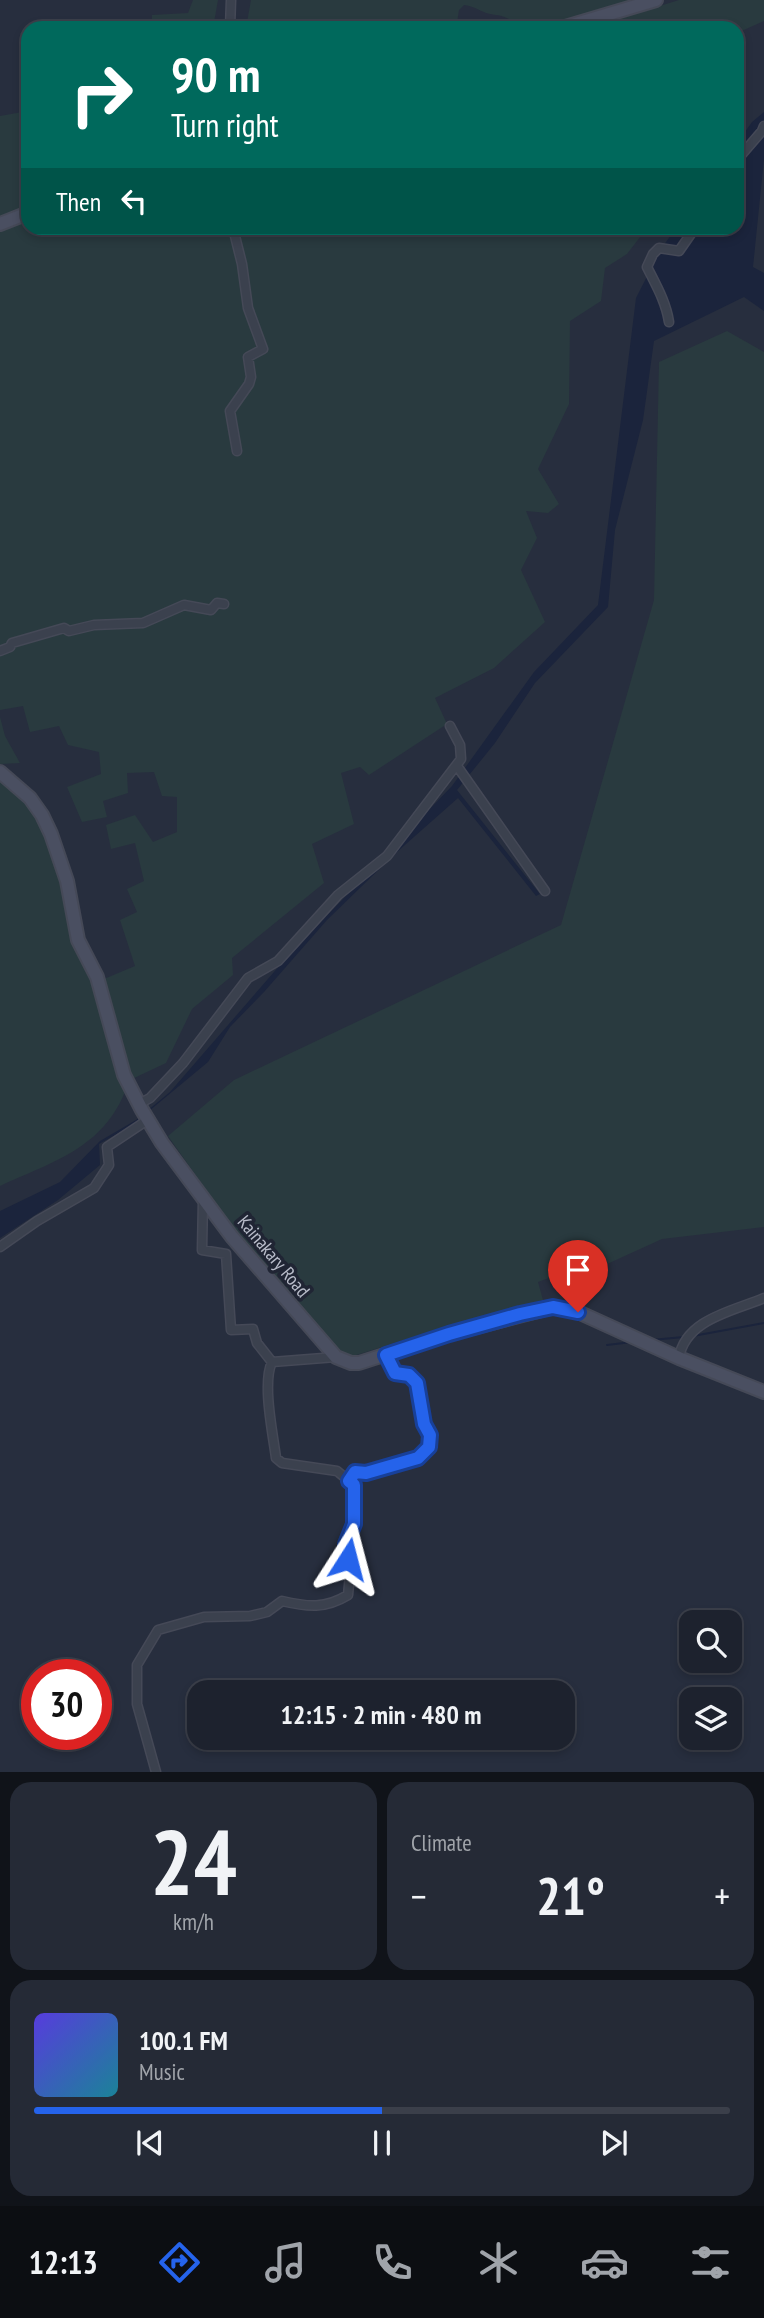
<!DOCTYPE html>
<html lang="en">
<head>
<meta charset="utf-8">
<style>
	body { margin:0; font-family:"PT Sans Narrow",sans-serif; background:#252a36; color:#f1f3f6; height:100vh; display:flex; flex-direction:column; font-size:26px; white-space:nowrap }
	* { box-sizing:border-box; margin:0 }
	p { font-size:23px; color:#a0a4aa }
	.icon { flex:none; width:38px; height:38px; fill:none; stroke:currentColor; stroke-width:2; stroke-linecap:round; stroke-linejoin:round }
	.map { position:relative; height:1772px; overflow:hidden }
	.details { display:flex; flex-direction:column; gap:10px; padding:10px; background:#101319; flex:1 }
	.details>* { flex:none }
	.guide { position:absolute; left:21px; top:21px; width:723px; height:214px; border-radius:21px; box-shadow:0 4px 10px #0003,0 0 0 2px #3b3f4a; background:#00695c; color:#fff; overflow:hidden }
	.tools { position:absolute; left:679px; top:1610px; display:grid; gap:14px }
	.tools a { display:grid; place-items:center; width:63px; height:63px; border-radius:14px; background:#1d222e; box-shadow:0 4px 10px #0003,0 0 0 2px #3b3f4a; font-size:35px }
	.speed { position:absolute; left:21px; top:1659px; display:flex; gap:14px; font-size:35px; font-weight:700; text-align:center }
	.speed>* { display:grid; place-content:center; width:91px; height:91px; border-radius:50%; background:#1d222e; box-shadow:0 4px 10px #0003,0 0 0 2px #3b3f4a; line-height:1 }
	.speed .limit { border:10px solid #d22; background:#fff; color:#111 }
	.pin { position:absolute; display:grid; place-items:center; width:60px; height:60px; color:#fff; margin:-72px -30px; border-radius:50% 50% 50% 0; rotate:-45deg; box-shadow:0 0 7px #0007 }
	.pin .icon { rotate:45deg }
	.me { position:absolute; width:77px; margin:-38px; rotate:9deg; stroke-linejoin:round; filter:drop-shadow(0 0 5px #0008) }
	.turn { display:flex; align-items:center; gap:24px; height:147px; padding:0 35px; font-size:32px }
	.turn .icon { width:91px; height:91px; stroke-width:2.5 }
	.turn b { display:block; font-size:49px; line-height:60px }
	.then { display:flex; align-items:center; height:66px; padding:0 35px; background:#0003; gap:14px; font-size:26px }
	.big { font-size:52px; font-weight:600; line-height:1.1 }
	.details .card { flex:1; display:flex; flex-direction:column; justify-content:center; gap:10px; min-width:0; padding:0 24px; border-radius:21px; background:#252a36 }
	.details .dial { align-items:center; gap:0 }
	.dial b { font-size:91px; line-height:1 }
	.song { display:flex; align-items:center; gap:21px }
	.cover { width:84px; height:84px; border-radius:10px; background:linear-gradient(135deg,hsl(250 70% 55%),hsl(190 70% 35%)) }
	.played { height:7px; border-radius:4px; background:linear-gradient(90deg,#2563eb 50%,#3b3f4a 50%) }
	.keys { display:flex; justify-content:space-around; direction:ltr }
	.heat { display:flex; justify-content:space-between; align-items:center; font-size:38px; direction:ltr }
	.details .tiles { flex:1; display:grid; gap:10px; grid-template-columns:1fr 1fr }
	.card:last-child { grid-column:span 2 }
	.trip { position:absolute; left:187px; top:1680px; width:388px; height:70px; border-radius:21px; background:#1d222e; box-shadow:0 4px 10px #0003,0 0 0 2px #3b3f4a; font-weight:600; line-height:70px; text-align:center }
	.tabs { display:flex; height:112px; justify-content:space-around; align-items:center; background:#0c0e12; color:#a0a4aa }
	.tabs .icon { width:49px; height:49px }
	.tabs .active { color:#2563eb }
	.tabs b { font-size:32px; color:#f1f3f6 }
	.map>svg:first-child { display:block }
	.green { fill:#293a3f }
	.water { fill:#1b243c }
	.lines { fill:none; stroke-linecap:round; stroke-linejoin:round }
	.stream { stroke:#1b243c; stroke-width:2 }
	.minor-casing { stroke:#454957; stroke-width:11 }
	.secondary-casing { stroke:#454957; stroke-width:16 }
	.minor { stroke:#3b414e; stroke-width:8 }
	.secondary { stroke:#4a4f61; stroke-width:12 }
	.route-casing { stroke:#184099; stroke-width:18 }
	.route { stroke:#2563eb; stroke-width:12 }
	.labels { text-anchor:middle; stroke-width:7; stroke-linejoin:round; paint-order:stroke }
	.street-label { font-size:19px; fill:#b8bcc9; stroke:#202534 }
</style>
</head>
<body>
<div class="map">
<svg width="764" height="1772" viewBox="0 0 764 1772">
	<rect width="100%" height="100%" fill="#272e3e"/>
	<!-- green -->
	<path class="green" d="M193,0H218L213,28H152V15L188,13Z
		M251,0H647L555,28H510L509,19C497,13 495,16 486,13C479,10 473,6 464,5L459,10L457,23L453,28H246Z
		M679,0H764V21L737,33V28H589Z
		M28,111V208L0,220V116Z
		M28,220V228H51L52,231L69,228H647L627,254L605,268L601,301L570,321L569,404L538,469L559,504L548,513L526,511L537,538L521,570L545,622L494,668L435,698L447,724L369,775L360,767L341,773L354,824L312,844L324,883L232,958L233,975L192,1009L166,1063L132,1079L104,979L135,966L120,920L137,912L127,889L144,881L135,843L111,849L106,825L135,815L153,842L177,832V797L162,796L154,772L127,773L128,793L103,801L107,817L82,822L67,787L101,774L99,752L68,745L59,726L30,732L23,706L0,710V231Z
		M727,331L764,352V1227L662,1239L583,1275L586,1304L565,1300L557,1275L538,1282L543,1300L452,1325L350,1357L336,1350L238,1235L168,1136L234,1080L561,925L654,600L659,362Z
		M0,717L5,736L20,763L0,764Z
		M0,780L29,805L40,819L65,892L72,943L95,980L126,1089C104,1148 52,1162 0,1186Z"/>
	<!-- water -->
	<path class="water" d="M764,112V159L753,267L764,273V311L744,297L654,341L643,420L615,530L608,607L535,683L495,743L457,790L540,894L536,896L458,798L397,852L327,920L264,992L230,1027L208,1062L131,1126L99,1144L100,1165L58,1200L0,1238V1211L60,1182L100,1141L136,1120L170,1092L287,957L452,786L534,672L598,605L636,298L661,249L676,228H737V143L752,122Z"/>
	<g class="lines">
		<!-- stream -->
		<path class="stream" d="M693,1336L764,1323
			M651,1340L684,1337
			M607,1345L632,1342"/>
		<defs>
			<path id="minor" d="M230,28L231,0
				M737,160L762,131L764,126
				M233,228L242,264L248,308L263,349L248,357L251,377L249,384L230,411L237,451
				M669,322C666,302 656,285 647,267L653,254L659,248L679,251L695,228
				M0,651L10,647L12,643L64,628L69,631L94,625L143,623L184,605L211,610L217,603L224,604
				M457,766L545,891
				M139,1104L150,1098L183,1063L248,978L278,961L338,895L387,856L461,759L460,745L450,726
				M203,1200L202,1250L226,1254L231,1330L253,1329L257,1343L272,1362
				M0,1247L37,1221L94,1188L109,1165L107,1147L149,1119
				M679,1358C685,1319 734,1311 764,1298
				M349,1481L355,1472L366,1473L418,1458L429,1447L430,1435L424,1424L417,1383L409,1375L395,1373L386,1355
				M156,1772L137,1704V1665L158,1630L204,1617L250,1616L267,1612L282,1601C308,1607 325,1609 348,1595L350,1574L346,1544L354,1524V1485L337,1471L282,1463L276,1458C273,1434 262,1383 272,1362L336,1357"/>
			<path id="secondary" d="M562,28L656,0
				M0,224L28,213
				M0,772L30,798L42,815L51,834L67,881L78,940L97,977L124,1075L142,1110L162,1143L232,1237L336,1357L351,1363H359L449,1334L553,1307L578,1312L679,1358L764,1392"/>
		</defs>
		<!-- minor casing -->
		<use href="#minor" class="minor-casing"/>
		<!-- secondary casing -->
		<use href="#secondary" class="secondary-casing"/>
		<!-- minor -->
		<use href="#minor" class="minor"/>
		<!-- secondary -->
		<use href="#secondary" class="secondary"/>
	</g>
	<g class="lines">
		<defs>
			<path id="route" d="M348,1559L346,1544L354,1524V1485L349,1481L355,1472L366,1473L418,1458L429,1447L430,1435L424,1424L417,1383L409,1375L395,1373L386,1355L449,1334L520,1314L553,1307L578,1312"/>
		</defs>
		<!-- route casing -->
		<use href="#route" class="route-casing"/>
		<!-- route -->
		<use href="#route" class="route"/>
	</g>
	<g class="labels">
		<!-- street labels -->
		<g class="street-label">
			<text transform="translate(274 1256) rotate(50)" y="7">Kainakary Road</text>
		</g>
	</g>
</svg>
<div class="tools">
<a><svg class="icon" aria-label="search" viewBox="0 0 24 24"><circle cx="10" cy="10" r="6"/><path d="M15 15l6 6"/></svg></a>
<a><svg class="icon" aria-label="layers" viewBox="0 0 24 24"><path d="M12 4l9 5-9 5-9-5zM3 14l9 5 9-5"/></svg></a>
</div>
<div class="speed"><div class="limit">30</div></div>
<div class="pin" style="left:578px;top:1312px;background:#d93025"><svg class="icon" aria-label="arrive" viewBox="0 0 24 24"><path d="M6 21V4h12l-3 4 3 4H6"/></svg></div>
<svg class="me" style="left:348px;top:1559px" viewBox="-20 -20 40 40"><path d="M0-17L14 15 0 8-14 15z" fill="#2563eb" stroke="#fff" stroke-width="4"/></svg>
<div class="trip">12:15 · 2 min · 480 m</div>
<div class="guide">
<div class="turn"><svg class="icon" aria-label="right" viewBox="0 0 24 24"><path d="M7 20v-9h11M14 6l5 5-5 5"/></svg><div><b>90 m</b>Turn right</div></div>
<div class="then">Then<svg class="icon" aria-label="left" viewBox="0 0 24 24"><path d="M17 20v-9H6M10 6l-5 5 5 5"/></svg></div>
</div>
</div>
<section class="details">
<div class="tiles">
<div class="card dial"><b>24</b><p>km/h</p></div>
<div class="card"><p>Climate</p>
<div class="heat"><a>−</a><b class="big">21°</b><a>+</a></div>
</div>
<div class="card">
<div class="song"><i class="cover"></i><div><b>100.1 FM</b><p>Music</p></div></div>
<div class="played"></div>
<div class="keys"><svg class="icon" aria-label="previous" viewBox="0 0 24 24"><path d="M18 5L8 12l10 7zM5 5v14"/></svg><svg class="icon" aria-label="pause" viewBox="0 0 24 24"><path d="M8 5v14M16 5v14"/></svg><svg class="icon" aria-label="next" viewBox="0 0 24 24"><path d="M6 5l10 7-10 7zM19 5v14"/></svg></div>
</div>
</div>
</section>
<nav class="tabs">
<b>12:13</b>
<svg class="icon active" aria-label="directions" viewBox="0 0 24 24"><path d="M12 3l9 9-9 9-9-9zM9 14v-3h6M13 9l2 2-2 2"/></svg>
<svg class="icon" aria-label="music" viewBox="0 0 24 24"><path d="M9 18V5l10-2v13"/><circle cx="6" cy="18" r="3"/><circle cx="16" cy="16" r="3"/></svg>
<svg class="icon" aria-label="phone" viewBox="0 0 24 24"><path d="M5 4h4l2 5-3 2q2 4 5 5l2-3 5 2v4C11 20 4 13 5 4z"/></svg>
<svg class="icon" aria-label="climate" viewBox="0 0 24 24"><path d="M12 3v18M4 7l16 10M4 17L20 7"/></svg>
<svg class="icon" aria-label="car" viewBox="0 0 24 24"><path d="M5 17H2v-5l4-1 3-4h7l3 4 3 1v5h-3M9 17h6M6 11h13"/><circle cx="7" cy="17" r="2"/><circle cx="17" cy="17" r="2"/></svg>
<svg class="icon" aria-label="filters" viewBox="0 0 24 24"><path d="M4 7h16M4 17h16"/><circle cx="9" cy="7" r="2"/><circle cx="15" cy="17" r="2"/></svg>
</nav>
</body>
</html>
